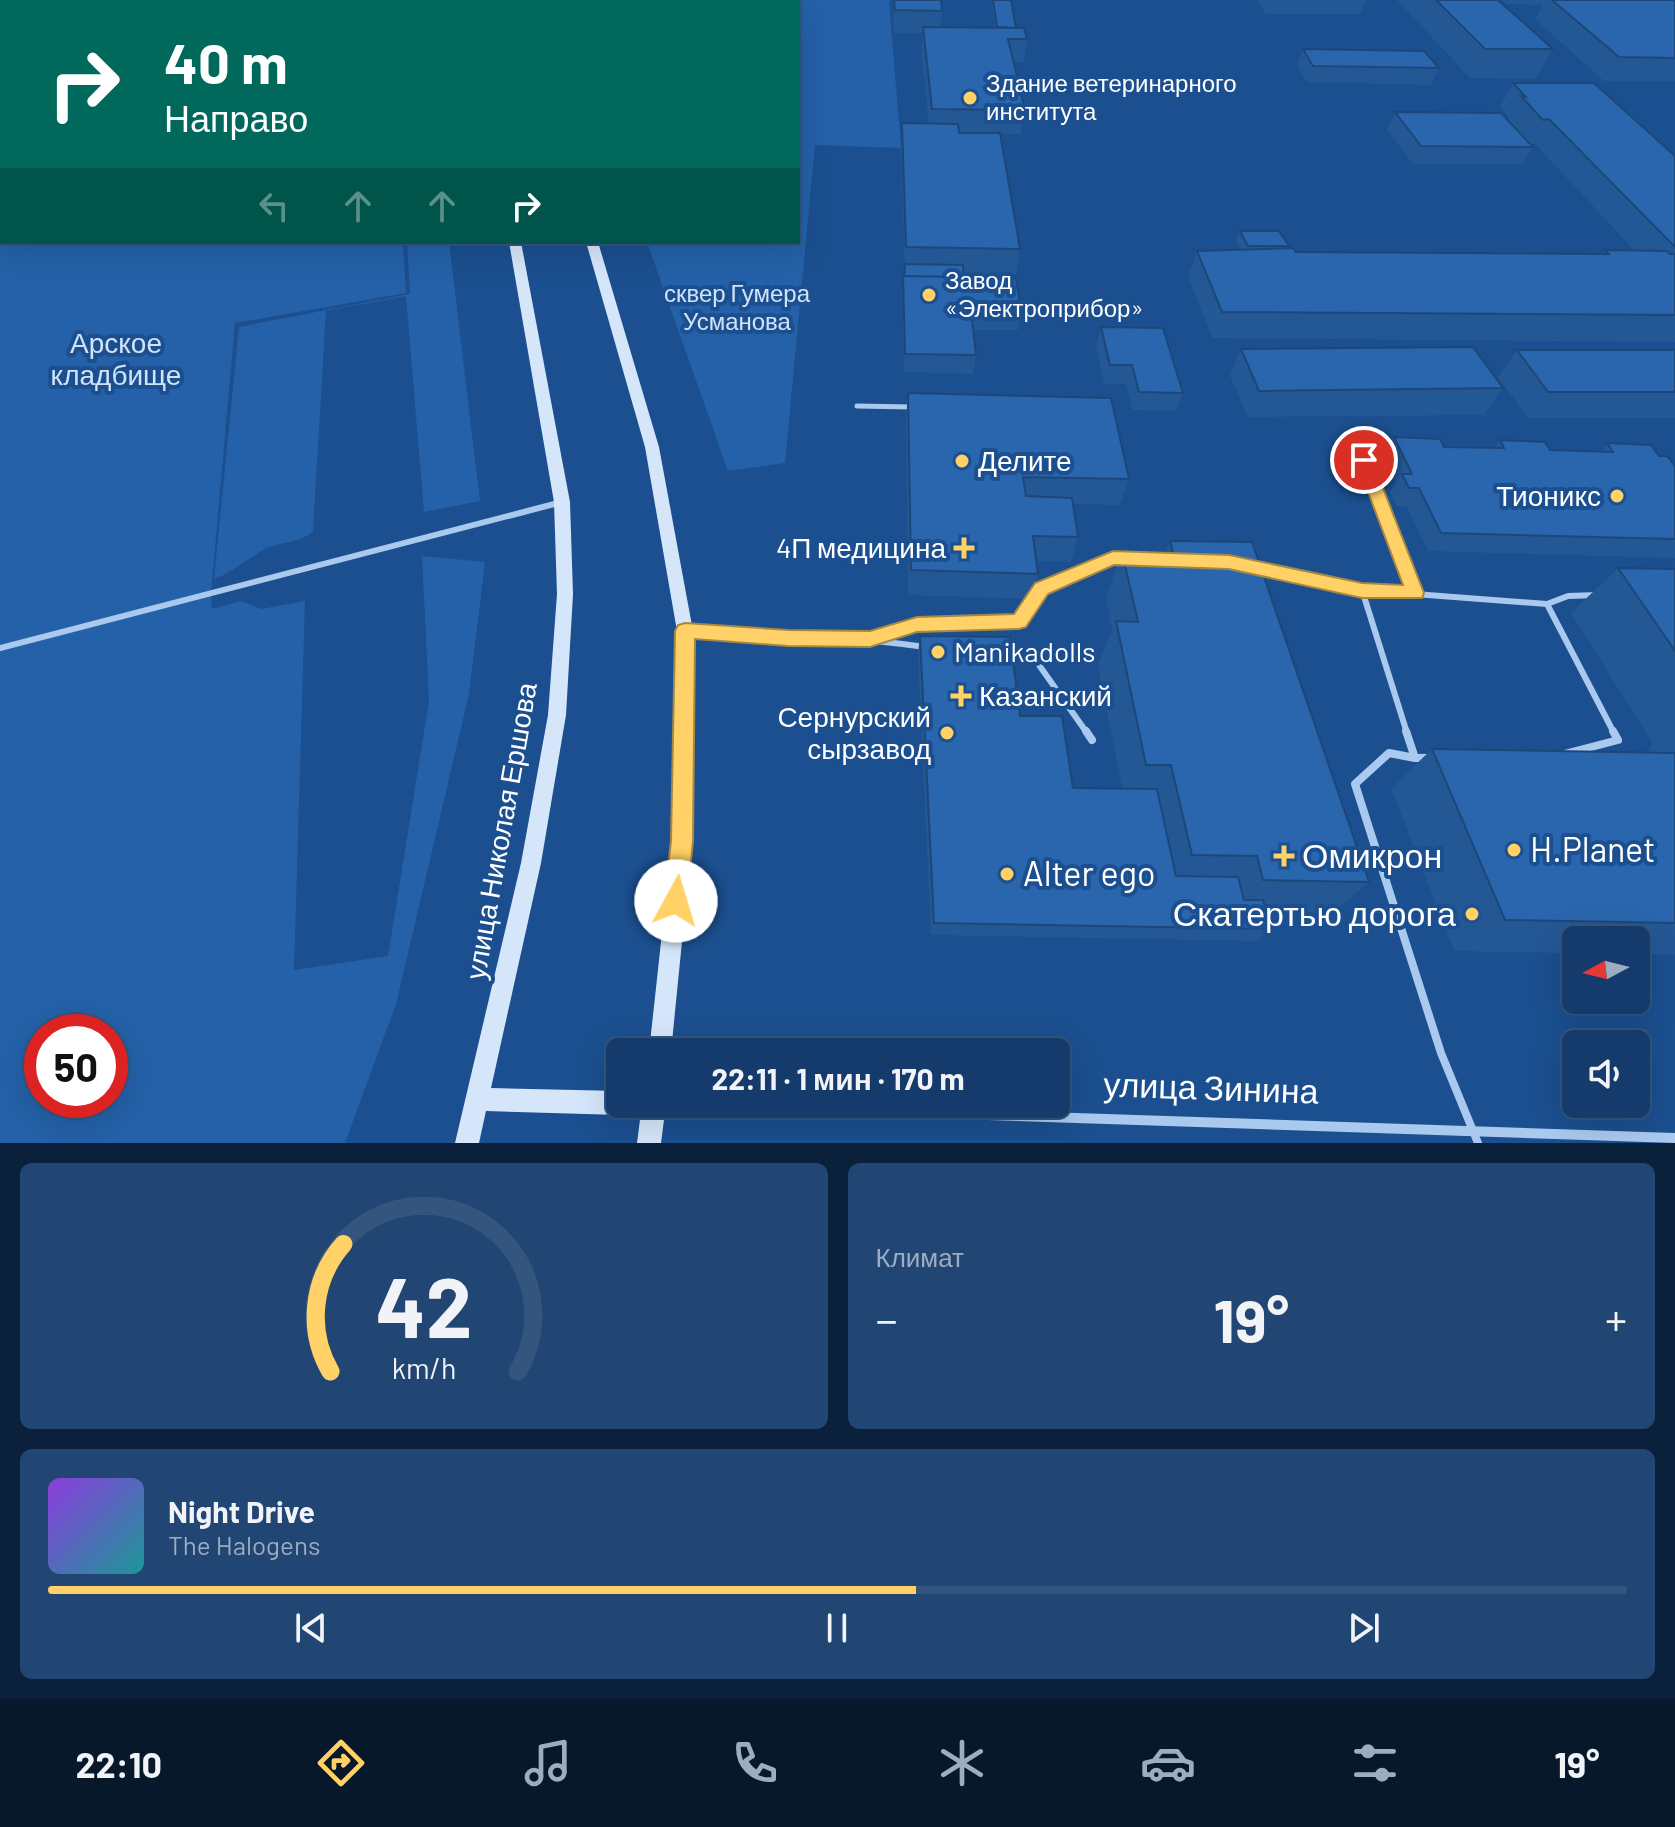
<!DOCTYPE html>
<html lang="ru">
<head>
<meta charset="utf-8">
<style>
	body { margin:0; font-family:Barlow,sans-serif; background:#214673; color:#f1f3f6; height:100vh; display:flex; flex-direction:column; font-size:30px; white-space:nowrap }
	* { box-sizing:border-box; margin:0 }
	p { font-size:26px; color:#9dadc1 }
	.icon { flex:none; width:44px; height:44px; fill:none; stroke:currentColor; stroke-width:2; stroke-linecap:round; stroke-linejoin:round }
	.map { position:relative; height:1143px; overflow:hidden }
	.panel { display:flex; flex-direction:column; gap:20px; padding:20px; background:#0b203b; flex:1 }
	.panel>* { flex:none }
	.top-card { position:absolute; left:0px; top:0px; width:800px; height:244px; box-shadow:0 8px 32px #0002,0 0 0 2px #33557e; background:#00695c; color:#fff; overflow:hidden }
	.needle { width:52px; rotate:263deg }
	.buttons { position:absolute; left:1562px; top:926px; display:grid; gap:16px }
	.buttons a { display:grid; place-items:center; width:88px; height:88px; border-radius:12px; background:#143b6b; box-shadow:0 8px 32px #0002,0 0 0 2px #33557e; font-size:40px }
	.speed { position:absolute; left:24px; top:1014px; display:flex; gap:16px; font-size:40px; font-weight:700; text-align:center }
	.speed>* { display:grid; place-content:center; width:104px; height:104px; border-radius:50%; background:#143b6b; box-shadow:0 8px 32px #0002,0 0 0 2px #33557e; line-height:1 }
	.speed .limit { border:12px solid #d22; background:#fff; color:#111 }
	.pin { position:absolute; display:grid; place-items:center; width:68px; height:68px; color:#fff; margin:-34px; border:4px solid #fff; border-radius:50%; box-shadow:0 2px 8px #0007 }
	.me { position:absolute; width:88px; margin:-44px; rotate:6deg; stroke-linejoin:round; filter:drop-shadow(0 0 6px #0008) }
	.turn { display:flex; align-items:center; gap:28px; height:168px; padding:0 32px; font-size:36px }
	.turn .icon { width:104px; height:104px; stroke-width:2.5 }
	.turn b { display:block; font-size:56px; line-height:68px }
	.lanes { display:flex; align-items:center; height:76px; padding:0 32px; background:#0003; justify-content:center; gap:40px; direction:ltr }
	.lanes .off { opacity:.35 }
	.big { font-size:60px; font-weight:700; line-height:1.1 }
	.panel .widget { flex:1; display:flex; flex-direction:column; justify-content:center; gap:12px; min-width:0; padding:0 28px; border-radius:12px; background:#214673 }
	.panel .dial { align-items:center; gap:0 }
	.dial svg { height:208px; overflow:visible; fill:none; stroke:#33557e; stroke-width:7; stroke-linecap:round; text-anchor:middle }
	.dial text { fill:#f1f3f6; stroke:none }
	.song { display:flex; align-items:center; gap:24px }
	.cover { width:96px; height:96px; border-radius:12px; background:linear-gradient(135deg,hsl(270 70% 55%),hsl(180 70% 35%)) }
	.played { height:8px; border-radius:4px; background:linear-gradient(90deg,#ffd166 55%,#33557e 55%) }
	.keys { display:flex; justify-content:space-around; direction:ltr }
	.heat { display:flex; justify-content:space-between; align-items:center; font-size:44px; direction:ltr }
	.panel .tiles { flex:1; display:grid; gap:20px; grid-template-columns:1fr 1fr }
	.widget:last-child { grid-column:span 2 }
	.trip { position:absolute; left:606px; top:1038px; width:464px; height:80px; border-radius:12px; background:#143b6b; box-shadow:0 8px 32px #0002,0 0 0 2px #33557e; font-weight:700; line-height:80px; text-align:center }
	.tabs { display:flex; height:128px; justify-content:space-around; align-items:center; background:#08182b; color:#9dadc1 }
	.tabs .icon { width:56px; height:56px }
	.tabs .on { color:#ffd166 }
	.tabs b { font-size:36px; color:#f1f3f6 }
	.map>svg:first-child { display:block }
	.green { fill:#2461a8; fill-rule:evenodd }
	.lines { fill:none; stroke-linecap:round; stroke-linejoin:round }
	.lane-far2 { stroke:#a9c9ee; stroke-width:5 }
	.lane-far1 { stroke:#a9c9ee; stroke-width:6 }
	.lane { stroke:#a9c9ee; stroke-width:8 }
	.street { stroke:#a9c9ee; stroke-width:10 }
	.secondary { fill:#d6e6fa; fill-rule:evenodd }
	.wall { fill:#245895 }
	.building { fill:#2a66ad; stroke:#1d4779; stroke-width:2 }
	.route { fill:#ffd166; stroke:#a68842; stroke-width:2 }
	.poi-dot { fill:#ffd166; stroke:#1b4f8f; stroke-width:3 }
	.labels { text-anchor:middle; stroke-width:8; stroke-linejoin:round; paint-order:stroke }
	.far-poi-label { font-size:24px; fill:#fff; stroke:#1b4f8f; text-anchor:start }
	.far-park-label { font-size:24px; fill:#cfe3fa; stroke:#1b4f8f }
	.park-label { font-size:28px; fill:#cfe3fa; stroke:#1b4f8f }
	.poi-label { font-size:28px; fill:#fff; stroke:#1b4f8f; text-anchor:start }
	.street-label { font-size:28px; fill:#fff; stroke:#1b4f8f }
	.near-poi-label { font-size:34px; fill:#fff; stroke:#1b4f8f; text-anchor:start }
	.near-street-label { font-size:34px; fill:#fff; stroke:#1b4f8f }
</style>
</head>
<body>
<div class="map">
<svg width="1675" height="1143" viewBox="0 0 1675 1143">
	<rect width="100%" height="100%" fill="#1b4f8f"/>
	<!-- green -->
	<path class="green" d="M0,0H388L2,2V242H403L406,293L235,323L211,593L212,609L241,601L261,609L305,601L294,970L388,956L429,701L422,556L485,562L469,694L396,1004L345,1143H0ZM42,1032H110V1100H42Z
		M562,0H889L901,148L815,145L785,463L728,471L647,242H798V2Z
		M407,242H449L480,501L424,512L406,296L326,311L313,531C300,544 280,541 265,549C246,559 234,572 214,579L239,327L410,294Z"/>
	<g class="lines">
		<!-- lane-far2 -->
		<path class="lane-far2" d="M857,406L912,407"/>
		<!-- lane-far1 -->
		<path class="lane-far1" d="M1364,460L1415,593
			M1255,567L1362,590
			M1547,604L1568,596L1598,595
			M685,631C765,636 846,635 925,647
			M870,639L917,624L1019,621L1042,589L1113,558H1125
			M0,648L562,502
			M1004,648H1027L1087,733
			M1407,733L1362,590L1547,604L1614,733"/>
		<!-- lane -->
		<path class="lane" d="M1086,731L1092,740
			M1406,731L1415,758L1553,757L1618,740L1613,731
			M1415,758L1389,753L1355,784L1441,1053L1478,1143"/>
		<!-- street -->
		<path class="street" d="M659,1104L1675,1138"/>
		<!-- secondary -->
		<path class="secondary" d="M466,0H474L475,2H467Z
			M518,0H526L527,2H519Z
			M509,242H521L570,502L573,594L566,715L541,863L491,1088L620,1091V1104H631L628,1111L620,1115L486,1111L479,1143H455L521,863L548,715L557,594L554,502Z
			M586,242H598L659,447L693,631L692,841L671,1052H649L672,841L677,631L645,447Z
			M642,1104H666L661,1143H637Z"/>
	</g>
	<!-- wall -->
	<path class="wall" d="M893,0H941L942,11L941,27H995L991,0H1011L1016,28L1027,39L1024,62H1014L1025,110L1021,134H1000L1020,249L1016,275L963,274V277L1021,312L1018,330H973L976,355L973,374L904,372L902,294L905,270L901,148L902,123H929L921,50L923,33H894Z
		M1257,0H1366L1360,14H1266Z
		M1397,0H1498L1553,49L1536,79L1470,78Z
		M1502,0H1675V81H1604L1535,19L1543,5L1506,4Z
		M1303,49L1439,68L1431,85L1307,82L1297,66Z
		M1513,83L1675,156V342L1212,338L1188,277L1197,251L1241,250L1236,241L1240,231L1289,246L1288,248L1296,252L1603,254L1605,250H1634L1535,144H1531L1533,147L1523,164H1413L1387,130L1395,112L1508,120L1509,117L1500,107Z
		M1101,327L1183,393L1176,411L1133,410L1126,384H1104L1096,346Z
		M1241,349L1503,388L1484,415L1248,417L1230,376Z
		M1517,350H1675V418H1528L1498,377Z
		M908,393L1129,479L1120,505L1073,504L1078,537L1071,562L1036,561L1038,574L1031,599L908,595L906,419Z
		M1394,437L1444,447L1494,448L1500,440L1550,450L1600,452L1607,443L1659,456L1675,466V558L1428,551L1406,506H1397L1390,492L1396,484L1382,456Z
		M1170,541L1369,882L1330,915L1267,913L1271,929L1257,941L931,935L918,653L920,636L1020,716L1073,788H1122L1098,665L1112,630L1106,598L1122,552L1165,553Z
		M1618,568L1675,569V955L1636,954V940H1576V953L1454,951L1391,788L1432,749L1647,753L1653,744L1571,613Z"/>
	<!-- building -->
	<path class="building" d="M894,0H941L942,11L895,10Z
		M993,0H1011L1016,28L997,27Z
		M1436,0H1498L1553,49H1485Z
		M1552,0H1675V58L1619,57Z
		M923,27L1024,28L1027,39H1008L1025,110L932,109Z
		M1303,49L1424,51L1439,68L1313,66Z
		M1513,83H1594L1675,156V247L1549,119L1543,120L1521,96L1526,97Z
		M1395,112L1501,113L1533,147L1421,146Z
		M902,123L958,124L959,133H1000L1020,249L906,247Z
		M1240,231H1279L1289,246H1248Z
		M1293,248L1296,252L1609,254L1605,250L1667,251L1670,254H1675V315L1222,312L1197,251Z
		M905,264L963,265V277L904,276Z
		M903,276L1016,278L1021,312L971,311L976,355L905,354Z
		M1101,327L1163,328L1183,393L1139,392L1132,365H1110Z
		M1473,347L1503,388L1259,391L1241,349Z
		M1517,350H1675V392H1548Z
		M908,393L1111,398L1129,479L1023,477L1026,496L1072,498L1078,537L1033,536L1038,574L911,570Z
		M1394,437L1440,439L1444,447L1504,448L1500,440L1545,442L1550,450L1613,452L1607,443L1651,445L1659,456H1667L1675,466V539L1441,533L1419,488H1409L1402,474H1412Z
		M1170,541L1252,542L1369,882L1263,880L1257,856L1192,855L1171,765H1146L1116,621L1138,622L1122,552L1173,553Z
		M1618,568L1675,569V651Z
		M920,636L1010,637L1020,716H1062L1073,788L1157,789L1176,876L1238,877L1244,900H1263L1271,929L934,923Z
		M1432,749L1675,753V923L1505,920Z"/>
	<!-- route -->
	<path class="route" d="M1364,454L1372,460L1424,593L1422,598H1362L1229,569L1114,565L1048,594L1026,627L1019,629L917,632L870,647L788,646L695,639L693,841L687,901L684,910L676,913L667,910L664,901L671,841L675,631L678,625L685,623L788,630L870,631L917,617L1014,614L1035,583L1113,551L1229,555L1362,583L1403,585L1356,460Z"/>
	<!-- markers -->
	<g class="poi-dot">
		<circle cx="970" cy="98" r="8"/>
		<circle cx="929" cy="295" r="8"/>
		<circle cx="962" cy="461" r="8"/>
		<circle cx="1617" cy="496" r="8"/>
		<path d="M960 536h8v8h8v8h-8v8h-8v-8h-8v-8h8z"/>
		<circle cx="938" cy="652" r="8"/>
		<path d="M957 684h8v8h8v8h-8v8h-8v-8h-8v-8h8z"/>
		<circle cx="947" cy="733" r="8"/>
		<circle cx="1514" cy="850" r="8"/>
		<path d="M1280 844h8v8h8v8h-8v8h-8v-8h-8v-8h8z"/>
		<circle cx="1007" cy="874" r="8"/>
		<circle cx="1472" cy="914" r="8"/>
	</g>
	<g class="labels">
		<!-- far-poi labels -->
		<g class="far-poi-label">
			<text x="986" y="92">Здание ветеринарного<tspan x="986" dy="28">института</tspan></text>
			<text x="945" y="289">Завод<tspan x="945" dy="28">«Электроприбор»</tspan></text>
		</g>
		<!-- far-park labels -->
		<g class="far-park-label">
			<text x="737" y="302">сквер Гумера<tspan x="737" dy="28">Усманова</tspan></text>
		</g>
		<!-- park labels -->
		<g class="park-label">
			<text x="116" y="353">Арское<tspan x="116" dy="32">кладбище</tspan></text>
		</g>
		<!-- poi labels -->
		<g class="poi-label">
			<text x="978" y="471">Делите</text>
			<text x="1601" y="506" text-anchor="end">Тионикс</text>
			<text x="946" y="558" text-anchor="end">4П медицина</text>
			<text x="954" y="662">Manikadolls</text>
			<text x="979" y="706">Казанский</text>
			<text x="931" y="727" text-anchor="end">Сернурский<tspan x="931" dy="32">сырзавод</tspan></text>
		</g>
		<!-- street labels -->
		<g class="street-label">
			<text transform="translate(501 831) rotate(-80)" y="10">улица Николая Ершова</text>
		</g>
		<!-- near-poi labels -->
		<g class="near-poi-label">
			<text x="1530" y="862">H.Planet</text>
			<text x="1302" y="868">Омикрон</text>
			<text x="1023" y="886">Alter ego</text>
			<text x="1456" y="926" text-anchor="end">Скатертью дорога</text>
		</g>
		<!-- near-street labels -->
		<g class="near-street-label">
			<text transform="translate(1211 1088) rotate(2)" y="12">улица Зинина</text>
		</g>
	</g>
</svg>
<div class="buttons">
<a><svg class="needle" viewBox="-14 -14 28 28"><path d="M0-13l5 13h-10z" fill="#e53935"/><path d="M0 13l5-13h-10z" fill="#9dadc1"/></svg></a>
<a><svg class="icon" aria-label="sound" viewBox="0 0 24 24"><path d="M4 9h4l5-4v14l-5-4H4zM17 9q2 3 0 6"/></svg></a>
</div>
<div class="speed"><div class="limit">50</div></div>
<div class="pin" style="left:1364px;top:460px;background:#d93025"><svg class="icon" aria-label="arrive" viewBox="0 0 24 24"><path d="M6 21V4h12l-3 4 3 4H6"/></svg></div>
<svg class="me" style="left:676px;top:901px" viewBox="-20 -20 40 40"><circle r="19" fill="#fff"/><path d="M0-13L10 11 0 6-10 11z" fill="#ffd166"/></svg>
<div class="trip">22:11 · 1 мин · 170 m</div>
<div class="top-card">
<div class="turn"><svg class="icon" aria-label="right" viewBox="0 0 24 24"><path d="M7 20v-9h11M14 6l5 5-5 5"/></svg><div><b>40 m</b>Направо</div></div>
<div class="lanes"><svg class="icon off" aria-label="left" viewBox="0 0 24 24"><path d="M17 20v-9H6M10 6l-5 5 5 5"/></svg><svg class="icon off" aria-label="ahead" viewBox="0 0 24 24"><path d="M12 20V5M6 11l6-6 6 6"/></svg><svg class="icon off" aria-label="ahead" viewBox="0 0 24 24"><path d="M12 20V5M6 11l6-6 6 6"/></svg><svg class="icon" aria-label="right" viewBox="0 0 24 24"><path d="M7 20v-9h11M14 6l5 5-5 5"/></svg></div>
</div>
</div>
<section class="panel">
<div class="tiles">
<div class="widget dial"><svg viewBox="0 0 100 80">
<path d="M14 69A42 42 0 1 1 86 69"/>
<path d="M14 69A42 42 0 0 1 19 20" stroke="#ffd166"/>
<text x="50" y="56" font-size="32" font-weight="700">42</text>
<text x="50" y="72" font-size="11">km/h</text>
</svg></div>
<div class="widget"><p>Климат</p>
<div class="heat"><a>−</a><b class="big">19°</b><a>+</a></div>
</div>
<div class="widget">
<div class="song"><i class="cover"></i><div><b>Night Drive</b><p>The Halogens</p></div></div>
<div class="played"></div>
<div class="keys"><svg class="icon" aria-label="previous" viewBox="0 0 24 24"><path d="M18 5L8 12l10 7zM5 5v14"/></svg><svg class="icon" aria-label="pause" viewBox="0 0 24 24"><path d="M8 5v14M16 5v14"/></svg><svg class="icon" aria-label="next" viewBox="0 0 24 24"><path d="M6 5l10 7-10 7zM19 5v14"/></svg></div>
</div>
</div>
</section>
<nav class="tabs">
<b>22:10</b>
<svg class="icon on" aria-label="directions" viewBox="0 0 24 24"><path d="M12 3l9 9-9 9-9-9zM9 14v-3h6M13 9l2 2-2 2"/></svg>
<svg class="icon" aria-label="music" viewBox="0 0 24 24"><path d="M9 18V5l10-2v13"/><circle cx="6" cy="18" r="3"/><circle cx="16" cy="16" r="3"/></svg>
<svg class="icon" aria-label="phone" viewBox="0 0 24 24"><path d="M5 4h4l2 5-3 2q2 4 5 5l2-3 5 2v4C11 20 4 13 5 4z"/></svg>
<svg class="icon" aria-label="climate" viewBox="0 0 24 24"><path d="M12 3v18M4 7l16 10M4 17L20 7"/></svg>
<svg class="icon" aria-label="car" viewBox="0 0 24 24"><path d="M5 17H2v-5l4-1 3-4h7l3 4 3 1v5h-3M9 17h6M6 11h13"/><circle cx="7" cy="17" r="2"/><circle cx="17" cy="17" r="2"/></svg>
<svg class="icon" aria-label="filters" viewBox="0 0 24 24"><path d="M4 7h16M4 17h16"/><circle cx="9" cy="7" r="2"/><circle cx="15" cy="17" r="2"/></svg>
<b>19°</b>
</nav>
</body>
</html>
